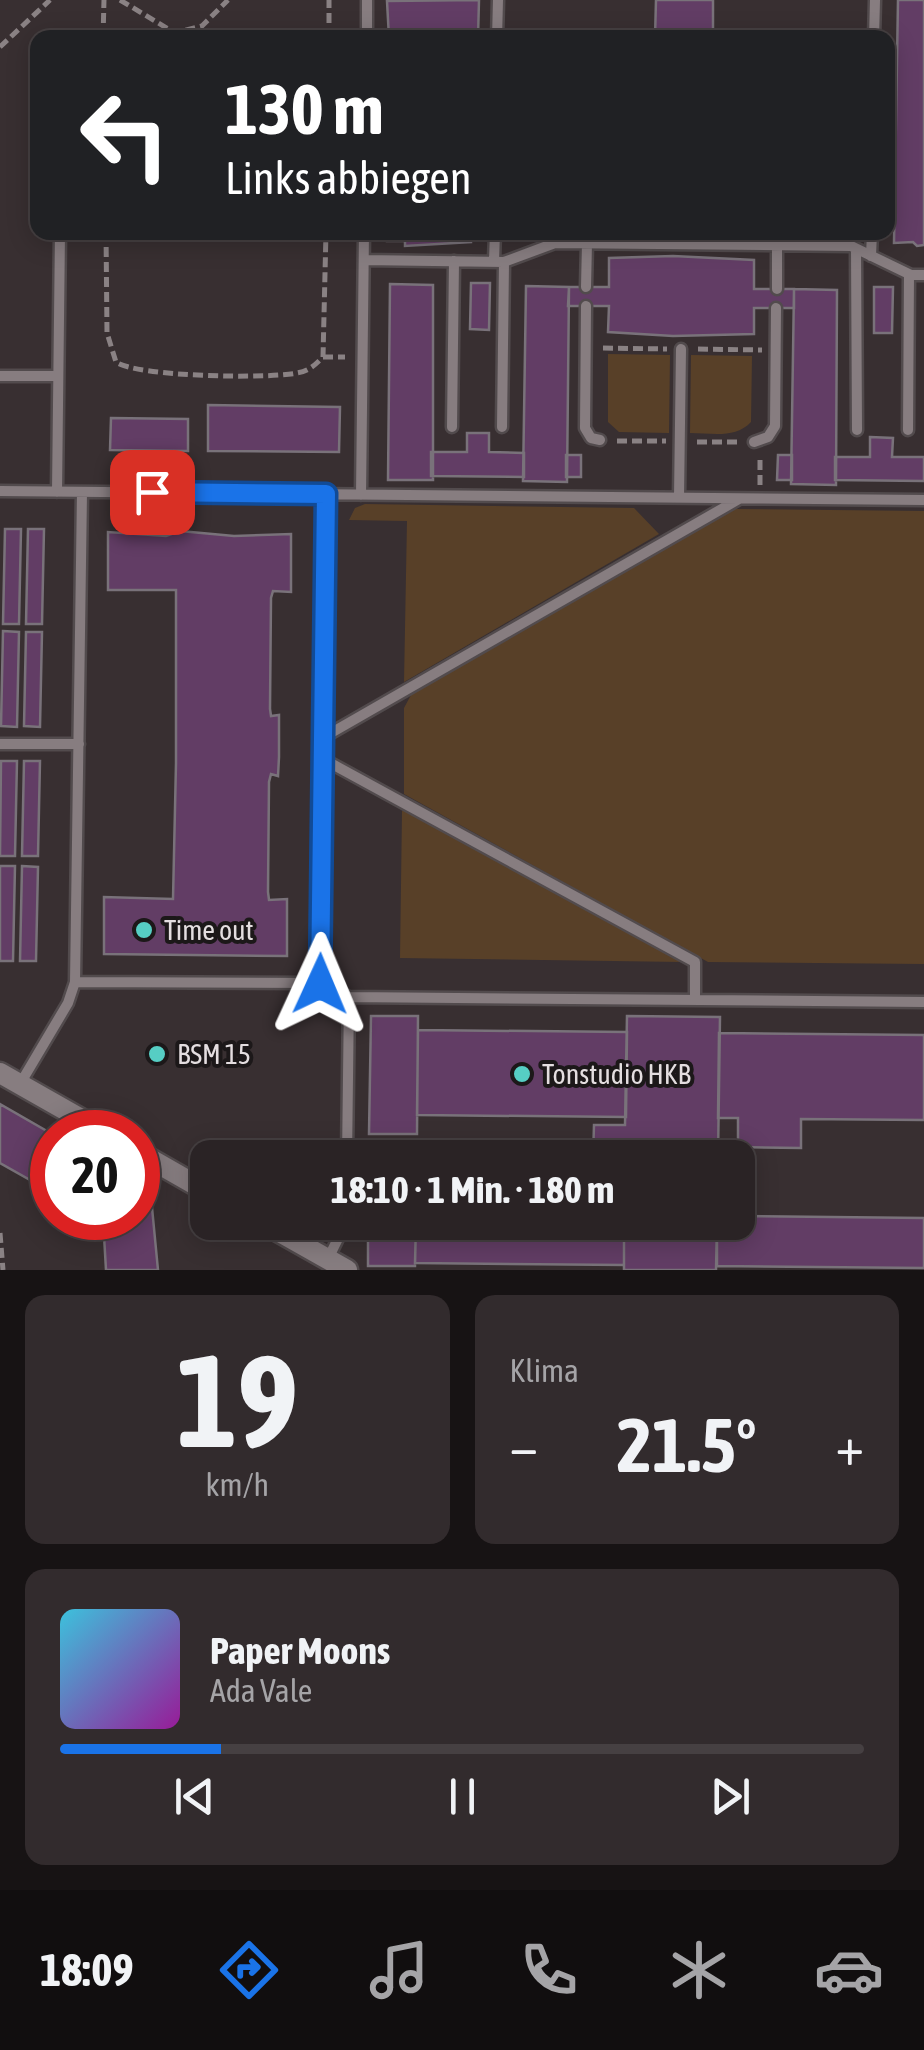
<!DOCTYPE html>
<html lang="de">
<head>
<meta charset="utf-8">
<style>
	body { margin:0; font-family:"Asap Condensed",sans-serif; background:#322b2d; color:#f1f3f6; height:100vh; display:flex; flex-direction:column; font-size:38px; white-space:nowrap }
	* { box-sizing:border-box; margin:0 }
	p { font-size:32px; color:#a5a4a7 }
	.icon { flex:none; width:55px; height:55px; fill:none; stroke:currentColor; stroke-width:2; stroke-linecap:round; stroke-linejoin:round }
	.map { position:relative; height:1270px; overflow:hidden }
	.side { display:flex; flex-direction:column; gap:25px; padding:25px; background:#171314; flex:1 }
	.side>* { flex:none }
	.top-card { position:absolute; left:30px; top:30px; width:865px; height:210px; border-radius:20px; box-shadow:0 5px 25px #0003,0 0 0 2px #464042; background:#202124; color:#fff; overflow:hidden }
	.speed { position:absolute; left:30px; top:1110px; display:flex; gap:20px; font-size:50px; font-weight:700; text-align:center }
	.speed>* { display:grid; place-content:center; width:130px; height:130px; border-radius:50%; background:#2a2325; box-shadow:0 5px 25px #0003,0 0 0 2px #464042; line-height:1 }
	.speed .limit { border:15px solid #d22; background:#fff; color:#111 }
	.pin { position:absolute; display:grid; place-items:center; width:85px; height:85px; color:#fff; margin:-42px; border-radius:20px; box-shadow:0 5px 15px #0006 }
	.me { position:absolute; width:110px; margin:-55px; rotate:1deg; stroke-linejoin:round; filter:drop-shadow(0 0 8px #0008) }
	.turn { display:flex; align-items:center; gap:35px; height:210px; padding:0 30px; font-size:45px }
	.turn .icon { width:130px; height:130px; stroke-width:2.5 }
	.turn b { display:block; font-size:70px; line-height:85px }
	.big { font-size:75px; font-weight:700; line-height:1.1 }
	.side .card { flex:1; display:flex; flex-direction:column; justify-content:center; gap:15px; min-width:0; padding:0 35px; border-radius:20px; background:#322b2d }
	.side .dial { align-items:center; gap:0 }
	.dial b { font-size:130px; line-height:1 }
	.song { display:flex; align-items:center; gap:30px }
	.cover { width:120px; height:120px; border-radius:15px; background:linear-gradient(135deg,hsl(190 70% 55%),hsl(300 70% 35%)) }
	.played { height:10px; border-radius:5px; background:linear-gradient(90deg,#1a73e8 20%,#464042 20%) }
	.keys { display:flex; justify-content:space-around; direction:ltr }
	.heat { display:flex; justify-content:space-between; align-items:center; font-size:55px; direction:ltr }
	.side .tiles { flex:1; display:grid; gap:25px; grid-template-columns:1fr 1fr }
	.card:last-child { grid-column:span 2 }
	.trip { position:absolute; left:190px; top:1140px; width:565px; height:100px; border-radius:20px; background:#2a2325; box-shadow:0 5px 25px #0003,0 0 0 2px #464042; font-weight:700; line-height:100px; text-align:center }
	.tabs { display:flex; height:160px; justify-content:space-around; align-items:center; background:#110e0f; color:#a5a4a7 }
	.tabs .icon { width:70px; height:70px }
	.tabs .current { color:#1a73e8 }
	.tabs b { font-size:45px; color:#f1f3f6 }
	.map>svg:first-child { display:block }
	.green { fill:#584028 }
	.building { fill:#623d65; stroke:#79727a; stroke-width:2.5 }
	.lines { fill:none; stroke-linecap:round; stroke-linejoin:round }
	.service-casing { stroke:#524b4d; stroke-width:15 }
	.minor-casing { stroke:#524b4d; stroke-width:25 }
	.path { stroke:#8a8284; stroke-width:5; stroke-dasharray:10 5; stroke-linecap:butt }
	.service { stroke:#877d80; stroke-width:10 }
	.minor { stroke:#877d80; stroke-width:20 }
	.route-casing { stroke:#114b97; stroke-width:25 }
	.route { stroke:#1a73e8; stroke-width:18 }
	.poi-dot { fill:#56cec4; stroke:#1c1819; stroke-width:4 }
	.labels { text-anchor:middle; stroke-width:8; stroke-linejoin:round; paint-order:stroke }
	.poi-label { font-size:28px; fill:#e4dee0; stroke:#1c1819; text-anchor:start }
</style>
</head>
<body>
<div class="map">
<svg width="924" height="1270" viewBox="0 0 924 1270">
	<rect width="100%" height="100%" fill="#382f31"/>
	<!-- green -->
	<path class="green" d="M608,354L670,355L669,433L619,432L608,422Z
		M691,355L752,356L751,422C735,439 712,433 690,433Z
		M365,504L634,508L659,534L404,682L407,521L349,520L355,508Z
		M735,509L924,511V964L708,962L404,794V708L411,695Z
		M402,811H405L682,962L400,958Z"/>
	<!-- building -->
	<path class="building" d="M479,0L478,38H389L387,1Z
		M656,0H713V38H655Z
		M898,0H924V245L917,246L913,242L894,243Z
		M387,232H471V242L405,246V241H387Z
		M673,256L754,260V289H794V308H754V334L673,336L608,332L609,306H568L569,287H609V258Z
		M471,283H490L489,330L470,329Z
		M390,284L433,285V480H388Z
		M526,286L569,287L567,482L523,481Z
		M874,287H893L892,333H874Z
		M794,289L837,290L836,485L791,484Z
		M208,405L340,407L339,452L208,451Z
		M111,418L188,419V451L110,450Z
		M467,433H489V452L524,453V477L431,476V452H467Z
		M870,437L893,438L892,457H924V481L835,480V457H870Z
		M566,455H581V477H566Z
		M778,455H792V480H777Z
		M5,529H21L19,624H3Z
		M28,529H44L42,624H26Z
		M180,531L234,536L291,534V592L273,591L271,598L270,709L271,716L279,715V757L278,776L271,774L269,782L268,892L269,900L287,899V956L104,954V897L173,899L176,763V590H108V532L166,536Z
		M3,631L19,632L17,727L1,726Z
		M26,632H42L40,727L24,726Z
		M1,761H17L15,856H0Z
		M24,761H40L38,856H22Z
		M0,866H15L13,961H0Z
		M22,866L38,867L36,961H20Z
		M371,1016H418L417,1134H369Z
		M627,1016L720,1017L718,1158H593L594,1125H625Z
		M418,1030L627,1032L626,1117L417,1115Z
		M719,1033L924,1035V1120L801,1119V1148L738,1147V1118H718Z
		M0,1104L52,1134V1160L39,1185L0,1163Z
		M151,1197L158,1270H106L103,1218H138V1198Z
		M738,1216L924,1218V1268L717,1266V1222H738Z
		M368,1222H416L415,1266H368Z
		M416,1222H624V1265L415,1263Z
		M624,1222H717L716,1270H624Z"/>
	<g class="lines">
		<defs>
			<path id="service" d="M367,38V0
				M497,38L498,0
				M874,38L875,0
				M856,249L857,430
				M871,256L872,232
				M364,260L504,262L555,243L851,246L911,275H924
				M494,261L495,232
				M586,287L587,243
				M777,289V246
				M586,306L585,428L591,438L600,440
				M0,376H58
				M452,427L454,261
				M502,427L504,262
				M908,430L909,274
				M754,442L768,437L775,426L776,308
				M0,491L924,500
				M57,492L60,232
				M361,495L364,232
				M679,497L681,349
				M324,737L739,499
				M0,744H79
				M323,759L695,962V1000
				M75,982L320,983L349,997L924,1002
				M320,983L326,494
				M20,1084L68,1003L75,982L82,492
				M347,1158L349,997
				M328,1259L346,1222"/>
			<path id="minor" d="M0,1073L104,1132
				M138,1152L208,1192
				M262,1222L347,1270"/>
		</defs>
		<!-- service casing -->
		<use href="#service" class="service-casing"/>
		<!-- minor casing -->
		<use href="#minor" class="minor-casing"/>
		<!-- path -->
		<path class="path" d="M120,0L175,33L202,26L228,0
			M103,38L104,0
			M329,38V0
			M0,47L50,0
			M106,232L107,333L116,362C137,377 268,379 297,373C309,371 315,365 323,357L326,232
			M603,348L667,349
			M698,349L762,350
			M323,357H345
			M617,441H666
			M697,442H741
			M760,485V456
			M0,1233L3,1270"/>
		<!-- service -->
		<use href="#service" class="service"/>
		<!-- minor -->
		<use href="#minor" class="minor"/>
	</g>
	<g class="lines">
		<defs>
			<path id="route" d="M152,492L326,494L320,984"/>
		</defs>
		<!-- route casing -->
		<use href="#route" class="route-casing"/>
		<!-- route -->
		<use href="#route" class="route"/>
	</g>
	<!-- markers -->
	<g class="poi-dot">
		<circle cx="144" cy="930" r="10"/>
		<circle cx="157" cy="1054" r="10"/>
		<circle cx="522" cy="1074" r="10"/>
	</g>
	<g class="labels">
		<!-- poi labels -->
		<g class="poi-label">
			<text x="164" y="940">Time out</text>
			<text x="177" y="1064">BSM 15</text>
			<text x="542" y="1084">Tonstudio HKB</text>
		</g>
	</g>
</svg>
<div class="speed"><div class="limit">20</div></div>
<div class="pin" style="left:152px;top:492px;background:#d93025"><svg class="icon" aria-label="arrive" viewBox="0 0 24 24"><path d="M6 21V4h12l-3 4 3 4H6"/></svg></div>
<svg class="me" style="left:320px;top:984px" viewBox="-20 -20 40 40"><path d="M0-17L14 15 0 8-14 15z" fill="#1a73e8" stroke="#fff" stroke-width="4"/></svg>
<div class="trip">18:10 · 1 Min. · 180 m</div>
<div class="top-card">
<div class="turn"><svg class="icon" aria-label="left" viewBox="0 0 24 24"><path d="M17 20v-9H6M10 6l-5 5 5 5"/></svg><div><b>130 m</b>Links abbiegen</div></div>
</div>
</div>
<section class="side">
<div class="tiles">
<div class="card dial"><b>19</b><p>km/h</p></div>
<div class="card"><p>Klima</p>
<div class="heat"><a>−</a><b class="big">21.5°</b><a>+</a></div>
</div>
<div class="card">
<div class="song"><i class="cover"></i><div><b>Paper Moons</b><p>Ada Vale</p></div></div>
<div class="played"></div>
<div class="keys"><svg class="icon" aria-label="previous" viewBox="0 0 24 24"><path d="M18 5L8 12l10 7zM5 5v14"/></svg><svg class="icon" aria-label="pause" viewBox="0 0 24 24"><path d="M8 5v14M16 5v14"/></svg><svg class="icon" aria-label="next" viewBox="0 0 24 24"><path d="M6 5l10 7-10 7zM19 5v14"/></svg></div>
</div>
</div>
</section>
<nav class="tabs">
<b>18:09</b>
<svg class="icon current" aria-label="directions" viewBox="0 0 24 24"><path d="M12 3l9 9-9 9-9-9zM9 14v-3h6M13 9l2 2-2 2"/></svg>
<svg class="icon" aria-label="music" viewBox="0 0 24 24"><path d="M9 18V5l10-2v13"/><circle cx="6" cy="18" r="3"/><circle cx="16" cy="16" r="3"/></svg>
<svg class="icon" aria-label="phone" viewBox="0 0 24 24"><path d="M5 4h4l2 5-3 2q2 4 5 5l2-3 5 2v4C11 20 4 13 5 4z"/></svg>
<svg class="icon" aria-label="climate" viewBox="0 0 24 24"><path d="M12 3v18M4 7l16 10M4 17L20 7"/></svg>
<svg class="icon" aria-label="car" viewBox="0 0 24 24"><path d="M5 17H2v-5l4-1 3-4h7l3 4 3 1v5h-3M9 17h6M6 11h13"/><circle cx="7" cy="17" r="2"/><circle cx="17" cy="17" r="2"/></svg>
</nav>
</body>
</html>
